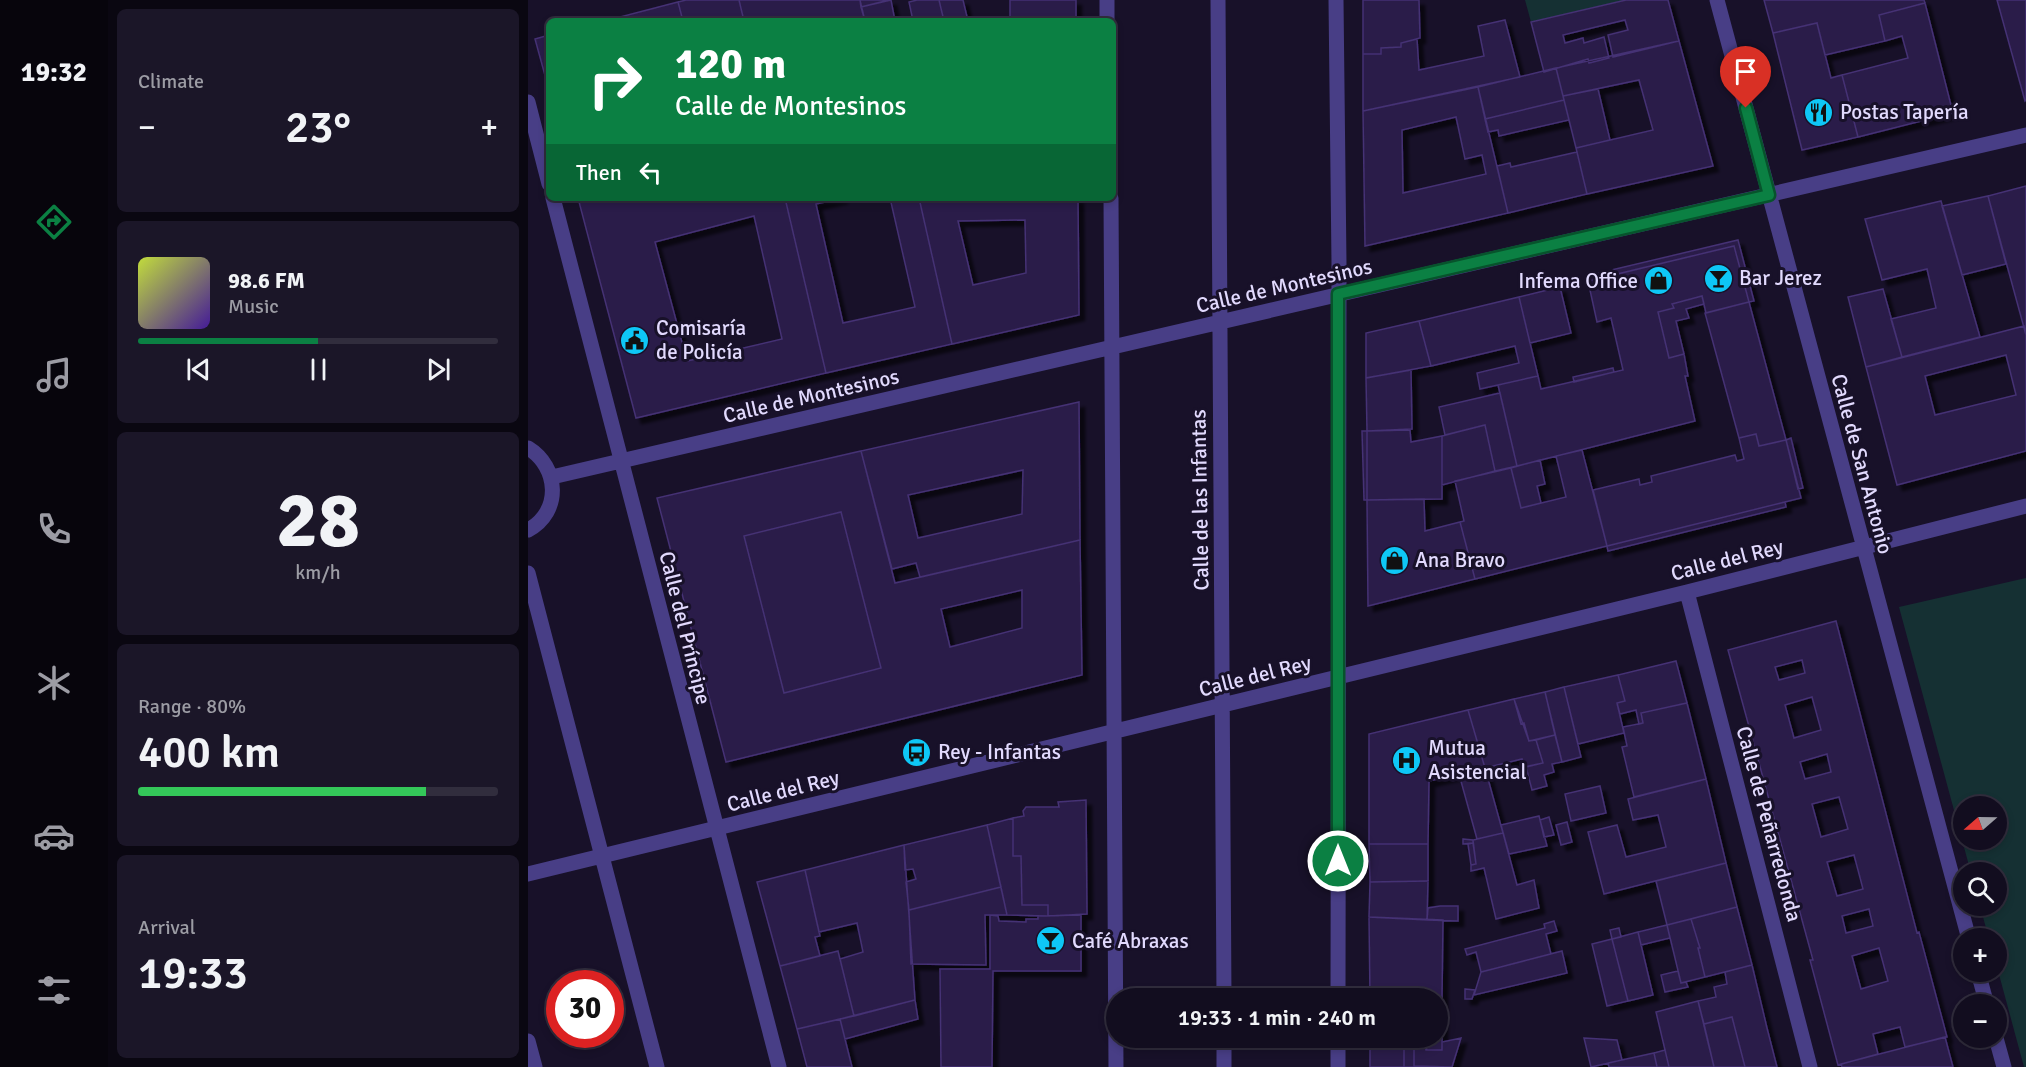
<!DOCTYPE html>
<html lang="en">
<head>
<meta charset="utf-8">
<style>
	body { margin:0; font-family:Signika,sans-serif; background:#1b1628; color:#f1f3f6; height:100vh; display:flex; flex-direction:column; font-size:22px; white-space:nowrap }
	* { box-sizing:border-box; margin:0 }
	p { font-size:20px; color:#9c9ca4 }
	.icon { flex:none; width:33px; height:33px; fill:none; stroke:currentColor; stroke-width:2; stroke-linecap:round; stroke-linejoin:round }
	.map { position:relative; flex:1; overflow:hidden }
	.panel { display:flex; flex-direction:column; gap:9px; padding:9px; background:#0a0711; width:420px }
	.panel>* { flex:none }
	.top-card { position:absolute; left:18px; top:18px; width:570px; height:183px; border-radius:9px; box-shadow:0 3px 9px #0003,0 0 0 2px #312d3d; background:#0b8043; color:#fff; overflow:hidden }
	.needle { width:39px; rotate:250deg }
	.controls { position:absolute; left:1425px; top:796px; display:grid; gap:12px }
	.controls a { display:grid; place-items:center; width:54px; height:54px; border-radius:50%; background:#120d1f; box-shadow:0 3px 9px #0003,0 0 0 2px #312d3d; font-size:30px }
	.speed { position:absolute; left:18px; top:970px; display:flex; gap:12px; font-size:30px; font-weight:700; text-align:center }
	.speed>* { display:grid; place-content:center; width:78px; height:78px; border-radius:50%; background:#120d1f; box-shadow:0 3px 9px #0003,0 0 0 2px #312d3d; line-height:1 }
	.speed .limit { border:9px solid #d22; background:#fff; color:#111 }
	.pin { position:absolute; display:grid; place-items:center; width:51px; height:51px; color:#fff; margin:-62px -26px; border-radius:50% 50% 50% 0; rotate:-45deg; box-shadow:0 0 6px #0007 }
	.pin .icon { rotate:45deg }
	.me { position:absolute; width:66px; margin:-33px; rotate:0deg; stroke-linejoin:round; filter:drop-shadow(0 0 4px #0008) }
	.turn { display:flex; align-items:center; gap:21px; height:126px; padding:0 30px; font-size:27px }
	.turn .icon { width:78px; height:78px; stroke-width:2.5 }
	.turn b { display:block; font-size:42px; line-height:51px }
	.then { display:flex; align-items:center; height:57px; padding:0 30px; background:#0003; gap:12px; font-size:22px }
	.big { font-size:45px; font-weight:600; line-height:1.1 }
	.panel .tile { flex:1; display:flex; flex-direction:column; justify-content:center; gap:9px; min-width:0; padding:0 21px; border-radius:9px; background:#1b1628 }
	.panel .dial { align-items:center; gap:0 }
	.dial b { font-size:78px; line-height:1 }
	.song { display:flex; align-items:center; gap:18px }
	.cover { width:72px; height:72px; border-radius:9px; background:linear-gradient(135deg,hsl(70 70% 55%),hsl(260 70% 35%)) }
	.played { height:6px; border-radius:3px; background:linear-gradient(90deg,#0b8043 50%,#312d3d 50%) }
	.keys { display:flex; justify-content:space-around; direction:ltr }
	.heat { display:flex; justify-content:space-between; align-items:center; font-size:33px; direction:ltr }
	.charge { height:9px; border-radius:4px; background:linear-gradient(90deg,#34c759 80%,#312d3d 0) }
	.trip { position:absolute; left:578px; top:988px; width:342px; height:60px; border-radius:30px; background:#120d1f; box-shadow:0 3px 9px #0003,0 0 0 2px #312d3d; font-weight:600; line-height:60px; text-align:center }
	main { display:flex; flex:1; min-height:0 }
	.tab-bar { display:flex; flex-direction:column; width:108px; justify-content:space-around; align-items:center; background:#07050c; color:#9c9ca4 }
	.tab-bar .icon { width:42px; height:42px }
	.tab-bar .current { color:#0b8043 }
	.tab-bar b { font-size:27px; color:#f1f3f6 }
	.map>svg:first-child { display:block }
	.green { fill:#153033; fill-rule:evenodd }
	.building { fill:#2b1e49; stroke:#453174; stroke-width:1.5; fill-rule:evenodd; filter:url(#shadow) }
	.lines { fill:none; stroke-linecap:round; stroke-linejoin:round }
	.street { stroke:#483e86; stroke-width:15 }
	.route-casing { stroke:#07532c; stroke-width:15 }
	.route { stroke:#0b8043; stroke-width:10 }
	.labels { text-anchor:middle; stroke-width:6; stroke-linejoin:round; paint-order:stroke }
	.poi-label { font-size:21px; fill:#e2dafe; stroke:#181129; text-anchor:start }
	.street-label { font-size:21px; fill:#e2dafe; stroke:#181129 }
</style>
</head>
<body>
<main>
<nav class="tab-bar">
<b>19:32</b>
<svg class="icon current" aria-label="directions" viewBox="0 0 24 24"><path d="M12 3l9 9-9 9-9-9zM9 14v-3h6M13 9l2 2-2 2"/></svg>
<svg class="icon" aria-label="music" viewBox="0 0 24 24"><path d="M9 18V5l10-2v13"/><circle cx="6" cy="18" r="3"/><circle cx="16" cy="16" r="3"/></svg>
<svg class="icon" aria-label="phone" viewBox="0 0 24 24"><path d="M5 4h4l2 5-3 2q2 4 5 5l2-3 5 2v4C11 20 4 13 5 4z"/></svg>
<svg class="icon" aria-label="climate" viewBox="0 0 24 24"><path d="M12 3v18M4 7l16 10M4 17L20 7"/></svg>
<svg class="icon" aria-label="car" viewBox="0 0 24 24"><path d="M5 17H2v-5l4-1 3-4h7l3 4 3 1v5h-3M9 17h6M6 11h13"/><circle cx="7" cy="17" r="2"/><circle cx="17" cy="17" r="2"/></svg>
<svg class="icon" aria-label="filters" viewBox="0 0 24 24"><path d="M4 7h16M4 17h16"/><circle cx="9" cy="7" r="2"/><circle cx="15" cy="17" r="2"/></svg>
</nav>
<section class="panel">
<div class="tile"><p>Climate</p>
<div class="heat"><a>−</a><b class="big">23°</b><a>+</a></div>
</div>
<div class="tile">
<div class="song"><i class="cover"></i><div><b>98.6 FM</b><p>Music</p></div></div>
<div class="played"></div>
<div class="keys"><svg class="icon" aria-label="previous" viewBox="0 0 24 24"><path d="M18 5L8 12l10 7zM5 5v14"/></svg><svg class="icon" aria-label="pause" viewBox="0 0 24 24"><path d="M8 5v14M16 5v14"/></svg><svg class="icon" aria-label="next" viewBox="0 0 24 24"><path d="M6 5l10 7-10 7zM19 5v14"/></svg></div>
</div>
<div class="tile dial"><b>28</b><p>km/h</p></div>
<div class="tile"><p>Range · 80%</p><b class="big">400 km</b><div class="charge"></div></div>
<div class="tile"><p>Arrival</p><b class="big">19:33</b></div>
</section>
<div class="map">
<svg width="1498" height="1067" viewBox="0 0 1498 1067">
	<defs>
		<filter id="shadow"><feDropShadow dx="5.5" dy="5.5" stdDeviation="1.5" flood-color="#0009"/></filter>
	</defs>
	<rect width="100%" height="100%" fill="#181129"/>
	<!-- green -->
	<path class="green" d="M997,0H1098L1003,22Z
		M1498,578V1067H1496L1469,967L1468,939H1461L1452,906H1468V873H1443L1371,607ZM1436,807H1468V840H1436Z"/>
	<!-- building -->
	<path class="building" d="M158,0H211L216,21H155L150,2Z
		M211,0H332L336,17L319,21H216Z
		M332,0H361L333,7Z
		M363,0L367,21H337L333,7Z
		M389,0H411L416,21H385L381,2Z
		M411,0H435L440,21H416Z
		M482,0H548V21H482Z
		M835,0H891L892,38L873,43V47L853,48V54H835Z
		M1098,0H1140L1151,41L1085,57L1080,35L1100,30L1097,20L1035,35L1037,43L1055,38L1056,43L1076,37L1081,58L1061,63L1060,59L1016,72L1003,22Z
		M1236,0H1396L1397,3L1351,15L1357,41L1297,55L1289,23L1245,33Z
		M1469,0H1498V100L1497,101Z
		M150,2L155,21H93L92,17Z
		M1397,3L1425,113L1330,137L1314,75L1380,58L1374,36L1357,41L1351,15Z
		M336,17L337,21H319Z
		M977,20L992,77L835,111V54H853V48L873,47V43L889,39L891,70L956,56L950,26Z
		M1289,23L1303,78L1314,75L1330,137L1274,150L1245,33Z
		M21,35V90L7,39Z
		M1151,41L1185,166L1059,194L1048,148L1125,130L1111,80L1035,96L1028,68Z
		M1028,68L1036,100L957,119L950,87Z
		M950,87L980,213L837,246L835,111ZM928,117L937,159L954,155L958,174L875,193L874,130Z
		M1070,89L1082,140L1048,148L1035,96Z
		M1036,100L1041,120L971,136L970,130L960,132L957,119Z
		M1049,152L1059,194L980,213L969,166L982,163L983,167Z
		M1498,186V335L1460,196Z
		M1460,196L1478,264L1434,275L1414,206Z
		M50,198H257L298,373L108,418ZM226,216L254,339L159,361L127,242Z
		M257,198H315L288,204L315,323L387,307L362,198H391L424,344L298,373Z
		M391,198H550L551,315L424,344ZM497,220L498,273L445,285L430,221Z
		M1413,201L1452,337L1374,357L1363,319L1408,308L1399,269L1354,280L1337,219Z
		M1210,240L1226,301L1221,302L1206,246L1060,281L1058,276Z
		M1206,246L1221,302L1178,313L1174,296L1144,304L1146,308L1130,312L1141,358L1156,354L1160,376H1157L1167,421L989,466L970,385L1010,376L1013,389L1095,370L1083,318L1069,322L1060,281Z
		M1032,287L1043,333L1002,343L991,297Z
		M1355,289L1374,357L1338,367L1320,297Z
		M1174,296L1176,304L1158,309L1161,318L1148,321L1156,354L1141,358L1130,312L1146,308L1144,304Z
		M991,297L1010,376L952,389L949,373L991,363L987,346L903,366L891,321Z
		M1221,302L1258,440L1231,446L1228,434L1211,438L1177,313Z
		M891,321L903,366L838,378V333Z
		M1496,326L1498,335V451L1369,485L1338,367ZM1478,355L1488,395L1407,415L1397,376Z
		M1085,368L1086,372L1046,382L1045,377Z
		M883,370L884,429L839,431L838,378Z
		M972,393L989,466L967,471L957,425L917,435L911,407Z
		M551,402L552,540L392,577L388,563L364,569L333,451ZM495,470L494,514L390,538L380,495Z
		M957,425L967,471L914,485V436Z
		M882,430L883,442L914,436V499L839,500V431Z
		M834,431H839V500H836Z
		M1228,434L1231,446L1258,440L1273,498L1079,546L1065,490L1111,479L1112,485L1124,482L1123,476L1207,455L1209,461L1216,459L1211,438Z
		M1263,438L1275,488L1270,489L1258,440Z
		M1054,450L1079,546L947,579L932,522L936,521L927,481L983,468L993,508L1038,497L1028,456Z
		M333,451L367,583L552,540L554,675L198,762L129,498ZM313,512L353,668L256,693L216,536ZM494,590V628L422,647L413,609Z
		M1012,460L1017,484L1009,486L1013,503L993,508L983,468Z
		M896,499L897,531L932,522L947,579L840,606L839,500Z
		M1257,502L1258,507L1080,551L1079,546Z
		M313,512L353,668L256,693L216,536Z
		M1308,621L1389,933L1391,932L1419,1037L1377,1047L1372,1027L1345,1034L1350,1054L1310,1065L1282,960H1285L1200,650ZM1274,660L1277,673L1251,680L1247,667ZM1284,697L1293,730L1266,738L1257,705ZM1299,754L1303,772L1277,779L1272,762ZM1311,797L1320,829L1293,837L1284,804ZM1326,855L1335,889L1309,896L1299,862ZM1341,909L1345,926L1318,933L1314,916ZM1351,948L1360,981L1333,989L1324,956Z
		M1148,661L1159,703L1113,713L1115,723L1111,724L1108,710L1092,714L1089,703L1097,701L1090,675Z
		M1090,675L1097,701L1089,703L1096,733L1050,744L1036,687Z
		M1036,687L1053,757L1034,762L1017,692Z
		M1017,692L1027,735L1001,741L986,699Z
		M986,699L993,724L996,723L1001,741L1008,740L1015,763L996,767L994,759L957,768L940,710Z
		M1159,703L1178,779L1106,797L1094,747L1099,746L1095,727L1115,723L1113,713Z
		M940,710L957,768L901,781L900,844H841V734Z
		M1027,735L1034,762L1024,764L1026,772L1016,775L1019,786L1004,790L998,767L1015,763L1008,740Z
		M957,768L975,833L949,839L931,774Z
		M1178,779L1198,863L1076,894L1060,832L1089,825L1098,857L1138,847L1130,815L1105,820L1100,799Z
		M1072,786L1078,813L1043,821L1037,794Z
		M558,800L559,914L520,916V905H494L493,856H485V818L496,816L495,811L498,807H531L530,802Z
		M1011,816L1019,846L981,854L973,825Z
		M1021,817L1026,835L1016,837L1012,820Z
		M485,818V856H493L494,905H520V916L479,915L459,825Z
		M1039,822L1044,842L1033,845L1028,825Z
		M459,825L473,887L381,910L378,882L388,879L385,869L377,870L376,845Z
		M975,833L989,885L1006,880L1011,908L968,919L956,868L943,871V865L948,864L945,840Z
		M935,839L945,840V843L935,844Z
		M945,843L948,864L943,865L940,844Z
		M841,844H900V881L842,882Z
		M376,845L387,1000L326,1016L312,959L335,952L329,923L291,932L277,870Z
		M1198,863L1209,907L1139,925L1128,881Z
		M277,870L292,936L287,937L292,956L252,966L229,882Z
		M900,881L899,920L841,917L842,882Z
		M473,887L479,915H457L458,965L383,964L381,910Z
		M912,906H930V921L899,920L900,908Z
		M1209,907L1224,965L1177,977L1170,948H1172L1163,919Z
		M462,915L470,916L471,921L498,922V919H510V916L553,915V971H465L464,1067H413L412,969H462Z
		M841,917L915,920L914,998H842Z
		M1163,919L1172,948H1170L1177,977L1153,983L1139,925Z
		M1026,921L1029,931L1018,934L1023,954L953,972L948,952L939,955L937,949L1017,928L1016,924Z
		M1139,925L1142,938L1113,945L1110,932Z
		M1091,928L1093,937L1084,939L1082,930Z
		M1110,932L1125,995L1100,1001L1084,939Z
		M1084,939L1100,1001L1079,1006L1064,944Z
		M310,951L326,1016L269,1029L252,966Z
		M1034,951L1039,973L946,995L953,972Z
		M1224,965L1239,1028L1249,1067H1217L1204,1017L1176,1024L1170,1001L1188,997L1186,987L1199,984L1197,972Z
		M1150,971L1153,983L1158,982L1160,987L1137,992L1133,975Z
		M937,989L947,990L944,999H937Z
		M842,998H914V1050H898L896,1042H842V1038H909V999Z
		M387,1000L390,1019L317,1039L312,1019Z
		M1170,1001L1186,1067H1141L1128,1012Z
		M1204,1017L1217,1067H1186L1176,1024Z
		M312,1019L324,1067H279L269,1029Z
		M1417,1037L1425,1067H1314L1313,1064Z
		M933,1038L924,1067L886,1066V1042H896L899,1050H914V1042Z
		M1056,1038L1089,1040L1094,1060L1063,1067Z
		M842,1042H876V1067H842Z
		M876,1042H886V1067H876Z
		M1137,1050L1141,1067H1129L1126,1053Z
		M1126,1053L1129,1067H1081L1080,1063Z"/>
	<g class="lines">
		<!-- street -->
		<path class="street" d="M579,0V21
			M690,0L696,999
			M808,0L811,263L810,999
			M1189,0L1441,939
			M0,102L21,184
			M25,198L251,1067
			M583,198L588,1067
			M0,448C31,467 34,512 0,530
			M24,477L1498,135
			M0,573L129,1067
			M1159,592L1282,1067
			M0,874L1159,592L1498,506
			M1450,972L1459,1005
			M810,1038V1067
			M1468,1038L1476,1067
			M0,1041L7,1067
			M696,1067V1038"/>
	</g>
	<g class="lines">
		<defs>
			<path id="route" d="M810,861V294L1241,195L1218,108"/>
		</defs>
		<!-- route casing -->
		<use href="#route" class="route-casing"/>
		<!-- route -->
		<use href="#route" class="route"/>
	</g>
	<!-- icons -->
	<defs>
		<symbol id="restaurant-disc" viewBox="-11 -11 22 22"><circle r="9.5" fill="#0ec7f6" stroke="#181129"/><path d="M-5-6h1v4h1v-4h1v4h1v-4h1v5L-1.5 .5V6h-2V.5L-5-1ZM5-6V6H3V1.5H1.5Q1.5-4 5-6Z" fill="#111"/></symbol>
		<symbol id="bar-disc" viewBox="-11 -11 22 22"><circle r="9.5" fill="#0ec7f6" stroke="#181129"/><path d="M-6-5H6L.8 .8V4.5H3.5V6h-7V4.5H-.8V.8Z" fill="#111"/></symbol>
		<symbol id="shop-disc" viewBox="-11 -11 22 22"><circle r="9.5" fill="#0ec7f6" stroke="#181129"/><path d="M-5-2.5h2.3a2.7 3.5 0 0 1 5.4 0H5L5.5 6h-11ZM-1.5-2.5h3a1.5 2.3 0 0 0-3 0Z" fill="#111"/></symbol>
		<symbol id="civic-disc" viewBox="-11 -11 22 22"><circle r="9.5" fill="#0ec7f6" stroke="#181129"/><path d="M-.6-6.5H3V-4.5H.6V-3L4-1V1h2V6H-6V1h2V-1L-.6-3ZM-1.2 2.5V6h2.4V2.5Z" fill="#111"/></symbol>
		<symbol id="bus-disc" viewBox="-11 -11 22 22"><circle r="9.5" fill="#0ec7f6" stroke="#181129"/><path d="M-5-6H5V4H4V6H2V4H-2V6H-4V4H-5ZM-3.5-4V0h7V-4ZM-3.5 1.2v1.5H-2V1.2ZM2 1.2v1.5H3.5V1.2Z" fill="#111"/></symbol>
		<symbol id="hospital-disc" viewBox="-11 -11 22 22"><circle r="9.5" fill="#0ec7f6" stroke="#181129"/><path d="M-5-5h3v3.5h4V-5h3V5h-3V1.5h-4V5h-3Z" fill="#111"/></symbol>
	</defs>
	<g fill-rule="evenodd">
		<use href="#restaurant-disc" x="1274" y="96" width="33" height="33"/>
		<use href="#bar-disc" x="1174" y="262" width="33" height="33"/>
		<use href="#shop-disc" x="1114" y="264" width="33" height="33"/>
		<use href="#civic-disc" x="90" y="324" width="33" height="33"/>
		<use href="#shop-disc" x="850" y="544" width="33" height="33"/>
		<use href="#bus-disc" x="372" y="736" width="33" height="33"/>
		<use href="#hospital-disc" x="862" y="744" width="33" height="33"/>
		<use href="#bar-disc" x="506" y="924" width="33" height="33"/>
	</g>
	<g class="labels">
		<!-- poi labels -->
		<g class="poi-label">
			<text x="1312" y="119">Postas Tapería</text>
			<text x="1211" y="285">Bar Jerez</text>
			<text x="1110" y="288" text-anchor="end">Infema Office</text>
			<text x="128" y="335">Comisaría<tspan x="128" dy="24">de Policía</tspan></text>
			<text x="887" y="567">Ana Bravo</text>
			<text x="900" y="755">Mutua<tspan x="900" dy="24">Asistencial</tspan></text>
			<text x="410" y="759">Rey - Infantas</text>
			<text x="544" y="948">Café Abraxas</text>
		</g>
		<!-- street labels -->
		<g class="street-label">
			<text transform="translate(756 286) rotate(-13)" y="7">Calle de Montesinos</text>
			<text transform="translate(283 396) rotate(-13)" y="7">Calle de Montesinos</text>
			<text transform="translate(1334 464) rotate(75)" y="7">Calle de San Antonio</text>
			<text transform="translate(672 500) rotate(-91)" y="7">Calle de las Infantas</text>
			<text transform="translate(1199 560) rotate(-14)" y="7">Calle del Rey</text>
			<text transform="translate(157 628) rotate(76)" y="7">Calle del Príncipe</text>
			<text transform="translate(727 676) rotate(-14)" y="7">Calle del Rey</text>
			<text transform="translate(255 791) rotate(-14)" y="7">Calle del Rey</text>
			<text transform="translate(1241 824) rotate(75)" y="7">Calle de Peñarredonda</text>
		</g>
	</g>
</svg>
<div class="controls">
<a><svg class="needle" viewBox="-14 -14 28 28"><path d="M0-13l5 13h-10z" fill="#e53935"/><path d="M0 13l5-13h-10z" fill="#9c9ca4"/></svg></a>
<a><svg class="icon" aria-label="search" viewBox="0 0 24 24"><circle cx="10" cy="10" r="6"/><path d="M15 15l6 6"/></svg></a>
<a>+</a>
<a>−</a>
</div>
<div class="speed"><div class="limit">30</div></div>
<div class="pin" style="left:1218px;top:108px;background:#d93025"><svg class="icon" aria-label="arrive" viewBox="0 0 24 24"><path d="M6 21V4h12l-3 4 3 4H6"/></svg></div>
<svg class="me" style="left:810px;top:861px" viewBox="-20 -20 40 40"><circle r="17" fill="#0b8043" stroke="#fff" stroke-width="3"/><path d="M0-11L8 9 0 5-8 9z" fill="#fff"/></svg>
<div class="trip">19:33 · 1 min · 240 m</div>
<div class="top-card">
<div class="turn"><svg class="icon" aria-label="right" viewBox="0 0 24 24"><path d="M7 20v-9h11M14 6l5 5-5 5"/></svg><div><b>120 m</b>Calle de Montesinos</div></div>
<div class="then">Then<svg class="icon" aria-label="left" viewBox="0 0 24 24"><path d="M17 20v-9H6M10 6l-5 5 5 5"/></svg></div>
</div>
</div>
</main>
</body>
</html>
